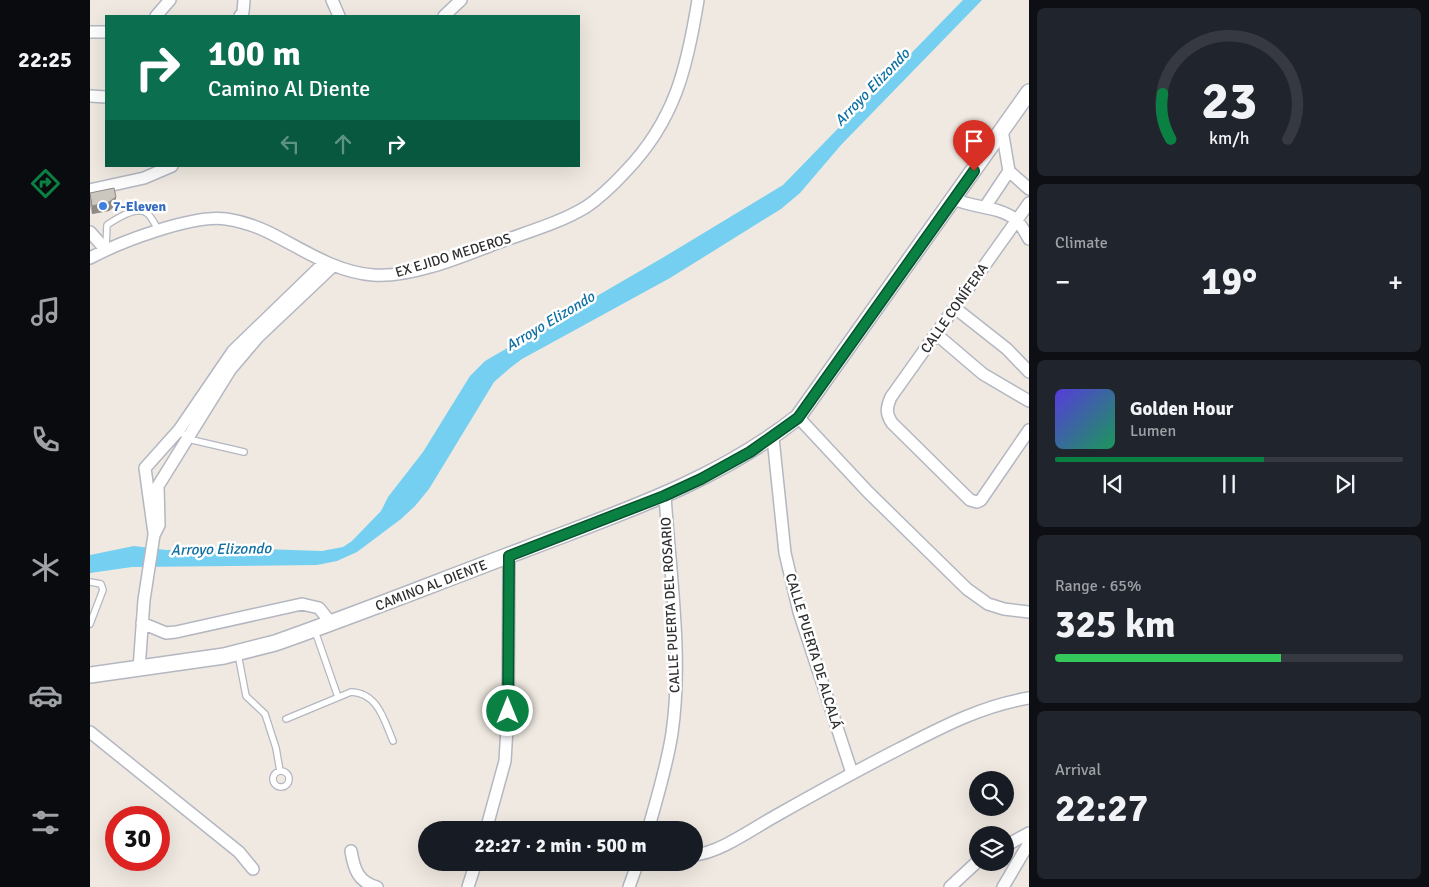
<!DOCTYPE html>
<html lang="en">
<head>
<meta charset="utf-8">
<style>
	body { margin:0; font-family:Signika,sans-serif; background:#20242c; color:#f1f3f6; height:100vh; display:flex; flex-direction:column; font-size:19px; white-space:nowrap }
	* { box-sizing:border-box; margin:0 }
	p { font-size:16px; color:#9ea1a6 }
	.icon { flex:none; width:28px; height:28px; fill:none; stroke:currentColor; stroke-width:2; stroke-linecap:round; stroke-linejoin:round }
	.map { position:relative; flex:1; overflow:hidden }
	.details { display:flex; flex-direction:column; gap:8px; padding:8px; background:#0d0f14; width:400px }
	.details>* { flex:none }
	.top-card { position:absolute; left:15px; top:15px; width:475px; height:152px; border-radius:0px; box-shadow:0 5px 20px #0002; background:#0b6e4f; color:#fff; overflow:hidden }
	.fabs { position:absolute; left:879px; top:771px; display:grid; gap:10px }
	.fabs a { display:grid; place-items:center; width:45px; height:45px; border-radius:50%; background:#171b24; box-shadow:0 5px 20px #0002; font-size:25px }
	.speed { position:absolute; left:15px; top:806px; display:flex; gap:10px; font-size:25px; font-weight:700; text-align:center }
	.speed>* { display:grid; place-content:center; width:65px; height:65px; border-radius:50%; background:#171b24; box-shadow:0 5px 20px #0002; line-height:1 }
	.speed .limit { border:8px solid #d22; background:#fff; color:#111 }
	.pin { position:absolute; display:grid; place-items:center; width:42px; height:42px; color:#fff; margin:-51px -21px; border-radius:50% 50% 50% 0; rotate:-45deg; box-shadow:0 0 5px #0007 }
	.pin .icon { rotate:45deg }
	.me { position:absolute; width:55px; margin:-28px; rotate:0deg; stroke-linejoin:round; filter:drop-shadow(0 0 4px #0008) }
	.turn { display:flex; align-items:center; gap:18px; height:105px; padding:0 20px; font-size:22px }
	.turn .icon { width:65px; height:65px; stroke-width:2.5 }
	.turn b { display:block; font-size:35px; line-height:42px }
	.lanes { display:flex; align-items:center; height:48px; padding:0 20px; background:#0003; justify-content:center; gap:25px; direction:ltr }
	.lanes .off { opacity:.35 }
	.big { font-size:38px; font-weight:800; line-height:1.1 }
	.details .widget { flex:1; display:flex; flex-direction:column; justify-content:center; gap:8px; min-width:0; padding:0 18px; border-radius:8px; background:#20242c }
	.details .dial { align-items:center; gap:0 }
	.dial svg { height:130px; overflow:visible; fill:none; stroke:#363941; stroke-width:7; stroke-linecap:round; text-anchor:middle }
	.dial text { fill:#f1f3f6; stroke:none }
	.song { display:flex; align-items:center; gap:15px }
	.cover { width:60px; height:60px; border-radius:8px; background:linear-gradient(135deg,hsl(250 70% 55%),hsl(150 70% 35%)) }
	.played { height:5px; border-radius:2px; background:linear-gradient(90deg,#0b8043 60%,#363941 60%) }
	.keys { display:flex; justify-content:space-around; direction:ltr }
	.heat { display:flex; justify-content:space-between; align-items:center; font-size:28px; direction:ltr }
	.charge { height:8px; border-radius:4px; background:linear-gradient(90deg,#34c759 65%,#363941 0) }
	.trip { position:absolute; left:328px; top:821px; width:285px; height:50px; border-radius:25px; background:#171b24; box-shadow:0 5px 20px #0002; font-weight:800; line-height:50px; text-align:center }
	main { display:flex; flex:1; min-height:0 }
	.tab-bar { display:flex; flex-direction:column; width:90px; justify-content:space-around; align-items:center; background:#090b0e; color:#9ea1a6 }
	.tab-bar .icon { width:35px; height:35px }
	.tab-bar .on { color:#0b8043 }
	.tab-bar b { font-size:22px; color:#f1f3f6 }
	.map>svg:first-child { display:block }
	.water { fill:#75cff0 }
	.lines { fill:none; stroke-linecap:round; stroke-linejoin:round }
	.lane-casing { stroke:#b4b7c1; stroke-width:8 }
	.street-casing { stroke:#b4b7c1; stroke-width:14 }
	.secondary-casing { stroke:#b4b7c1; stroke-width:18 }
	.lane { stroke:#fff; stroke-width:5.5 }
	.street { stroke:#fff; stroke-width:11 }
	.secondary { stroke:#fff; stroke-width:15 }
	.wall { fill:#afaba4 }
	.shaded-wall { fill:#8e8b86 }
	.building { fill:#cbc7bf; stroke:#8e8b86 }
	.route-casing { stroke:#07532c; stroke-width:12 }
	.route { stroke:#0b8043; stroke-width:9 }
	.shop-dot { fill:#3f7fe0; stroke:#fff; stroke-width:2 }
	.labels { text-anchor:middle; stroke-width:5; stroke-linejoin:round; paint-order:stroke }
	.shop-label { font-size:14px; font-weight:bold; fill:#366cbe; stroke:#fff; text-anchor:start }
	.street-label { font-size:14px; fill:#2e2e2e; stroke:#fff }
	.water-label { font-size:15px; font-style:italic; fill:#0d6fa3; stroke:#fff }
</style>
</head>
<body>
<main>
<nav class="tab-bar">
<b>22:25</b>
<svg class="icon on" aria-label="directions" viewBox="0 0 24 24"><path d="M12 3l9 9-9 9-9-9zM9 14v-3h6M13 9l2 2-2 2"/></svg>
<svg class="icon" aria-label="music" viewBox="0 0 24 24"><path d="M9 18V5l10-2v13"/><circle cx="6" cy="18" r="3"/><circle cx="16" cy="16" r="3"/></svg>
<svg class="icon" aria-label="phone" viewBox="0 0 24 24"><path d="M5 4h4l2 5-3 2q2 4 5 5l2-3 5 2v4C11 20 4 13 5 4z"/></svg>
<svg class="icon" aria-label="climate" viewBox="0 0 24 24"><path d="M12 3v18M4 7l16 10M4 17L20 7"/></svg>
<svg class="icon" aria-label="car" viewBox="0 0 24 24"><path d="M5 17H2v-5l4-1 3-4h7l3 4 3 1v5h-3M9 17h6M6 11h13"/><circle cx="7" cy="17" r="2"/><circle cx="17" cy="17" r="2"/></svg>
<svg class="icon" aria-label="filters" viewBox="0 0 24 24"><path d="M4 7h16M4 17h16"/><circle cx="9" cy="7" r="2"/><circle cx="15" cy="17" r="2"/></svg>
</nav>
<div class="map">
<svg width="939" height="887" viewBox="0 0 939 887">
	<rect width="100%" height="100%" fill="#efe9e1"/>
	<!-- water -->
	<path class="water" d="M873,0H892L751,145L710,193L691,209L580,278L432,359L420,368L404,382L339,489L325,506L311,519L267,552L247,561L227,565L42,567L0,573V555L44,546L76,550L142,548L232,551L253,547L262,541L291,511L298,497L333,452L380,376L395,361L574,257L693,185Z"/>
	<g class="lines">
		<defs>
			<path id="lane" d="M16,247L17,225C26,219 48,204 58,214C62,218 66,226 69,231
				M89,430L98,439L154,452
				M0,582L11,584L13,590L0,624
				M225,631L248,697
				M148,654L156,696L175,714L186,748L190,771
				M196,719L261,692C288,693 294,720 303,741
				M183 779a8 8 0 1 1 16 0a8 8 0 1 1-16 0Z"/>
			<path id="street" d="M242,0L249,16
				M66,16L80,0
				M150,16L153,12L154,0
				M354,16L371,0
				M0,32H16
				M0,96L16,97
				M912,130L919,171L939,189
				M0,190L54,178L82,166
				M864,199C883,208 908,206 925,219C931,223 935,233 939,239
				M939,203L801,397C796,408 796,414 802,423L880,500L887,502L891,500L939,430
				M895,207L919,171
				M0,232L16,250
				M0,258C30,242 103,214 136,219C150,221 168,227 180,233C214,250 245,272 283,275C319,278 369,258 402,245C433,233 468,224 496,207C511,197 524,184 536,171C585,120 597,68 608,0
				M865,308L917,349L939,372
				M846,334L893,374L939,401
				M708,417L778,492L877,589L898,604L914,609L939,612
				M683,438L695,553L709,612L762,773
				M64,533L55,468L89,430L143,351L235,262
				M52,623L76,633L86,632L212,604L229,608L241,623
				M49,669L54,600L64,535L69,525L68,486L140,370L168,337L243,266
				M0,732L149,852L163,869
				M396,830L415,761L418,711L419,555
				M558,830C567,798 577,766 582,733C593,657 580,573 575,496
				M915,846L939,833
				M261,851C264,869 268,882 287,887
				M604,855C630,853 665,827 689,814C728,792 768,770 809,749C852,727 891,706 939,698
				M378,887L386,862
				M539,887L548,862
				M860,887L888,861
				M913,887L939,843"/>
			<path id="secondary" d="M0,675L134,656L185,643C268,614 350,581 433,550C529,513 626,482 708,417L939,92"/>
		</defs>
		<!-- lane casing -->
		<use href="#lane" class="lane-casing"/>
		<!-- street casing -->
		<use href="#street" class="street-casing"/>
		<!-- secondary casing -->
		<use href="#secondary" class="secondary-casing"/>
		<!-- lane -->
		<use href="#lane" class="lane"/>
		<!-- street -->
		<use href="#street" class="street"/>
		<!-- secondary -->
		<use href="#secondary" class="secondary"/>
	</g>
	<!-- wall -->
	<path class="wall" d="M0,193L26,205L19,211L2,214L0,206Z"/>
	<!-- shaded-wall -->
	<path class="shaded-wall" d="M26,197V205L19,211L2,214V206Z"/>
	<!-- building -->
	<path class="building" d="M24,188L26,197L19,202L2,206L0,193Z"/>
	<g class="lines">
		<defs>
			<path id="route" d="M418,711L419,556L574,496L611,479L660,452L708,418L884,171"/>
		</defs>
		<!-- route casing -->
		<use href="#route" class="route-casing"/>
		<!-- route -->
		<use href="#route" class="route"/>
	</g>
	<!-- markers -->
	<circle class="shop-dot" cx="13" cy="206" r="5"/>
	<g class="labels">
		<!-- shop labels -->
		<g class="shop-label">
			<text x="23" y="211">7-Eleven</text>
		</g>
		<!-- street labels -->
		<g class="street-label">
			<text transform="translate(363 255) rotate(-17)" y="5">EX EJIDO MEDEROS</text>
			<text transform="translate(864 308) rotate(-55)" y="5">CALLE CONÍFERA</text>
			<text transform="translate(341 585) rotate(-21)" y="5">CAMINO AL DIENTE</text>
			<text transform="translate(580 605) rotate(-93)" y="5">CALLE PUERTA DEL ROSARIO</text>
			<text transform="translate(724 651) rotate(73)" y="5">CALLE PUERTA DE ALCALÁ</text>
		</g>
		<!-- water labels -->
		<g class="water-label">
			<text transform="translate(782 87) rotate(-46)" y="5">Arroyo Elizondo</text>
			<text transform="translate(460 321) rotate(-31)" y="5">Arroyo Elizondo</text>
			<text transform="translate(131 549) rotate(-1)" y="5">Arroyo Elizondo</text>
		</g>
	</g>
</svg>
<div class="fabs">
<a><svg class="icon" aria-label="search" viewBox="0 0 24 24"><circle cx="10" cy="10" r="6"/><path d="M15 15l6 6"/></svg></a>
<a><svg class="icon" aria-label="layers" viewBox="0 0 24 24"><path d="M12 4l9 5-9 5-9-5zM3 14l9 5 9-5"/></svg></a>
</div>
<div class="speed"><div class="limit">30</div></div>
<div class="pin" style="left:884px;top:171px;background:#d93025"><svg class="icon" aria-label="arrive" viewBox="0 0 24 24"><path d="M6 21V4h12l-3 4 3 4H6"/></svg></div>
<svg class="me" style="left:418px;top:711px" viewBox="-20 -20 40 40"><circle r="17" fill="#0b8043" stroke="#fff" stroke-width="3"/><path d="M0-11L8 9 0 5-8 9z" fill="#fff"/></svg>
<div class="trip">22:27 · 2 min · 500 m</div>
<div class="top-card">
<div class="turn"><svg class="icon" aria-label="right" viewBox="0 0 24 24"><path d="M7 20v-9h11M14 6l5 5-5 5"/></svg><div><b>100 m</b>Camino Al Diente</div></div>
<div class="lanes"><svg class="icon off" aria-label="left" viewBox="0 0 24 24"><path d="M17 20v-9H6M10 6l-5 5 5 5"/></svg><svg class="icon off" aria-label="ahead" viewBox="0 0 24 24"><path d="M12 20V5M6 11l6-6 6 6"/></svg><svg class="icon" aria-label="right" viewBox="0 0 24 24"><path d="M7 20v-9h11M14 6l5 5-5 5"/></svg></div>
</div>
</div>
<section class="details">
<div class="widget dial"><svg viewBox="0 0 100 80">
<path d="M14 69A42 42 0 1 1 86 69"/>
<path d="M14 69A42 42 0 0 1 9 41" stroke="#0b8043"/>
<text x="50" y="56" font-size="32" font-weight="700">23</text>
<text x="50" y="72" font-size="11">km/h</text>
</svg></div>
<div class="widget"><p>Climate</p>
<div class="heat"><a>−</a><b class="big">19°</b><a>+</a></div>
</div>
<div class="widget">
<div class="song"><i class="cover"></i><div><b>Golden Hour</b><p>Lumen</p></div></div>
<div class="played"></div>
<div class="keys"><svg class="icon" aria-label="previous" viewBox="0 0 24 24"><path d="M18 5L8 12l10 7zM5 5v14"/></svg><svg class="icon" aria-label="pause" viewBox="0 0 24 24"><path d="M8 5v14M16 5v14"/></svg><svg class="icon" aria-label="next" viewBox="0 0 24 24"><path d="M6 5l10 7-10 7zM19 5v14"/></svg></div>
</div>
<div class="widget"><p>Range · 65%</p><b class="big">325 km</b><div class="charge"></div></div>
<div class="widget"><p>Arrival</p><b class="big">22:27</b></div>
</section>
</main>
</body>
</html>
